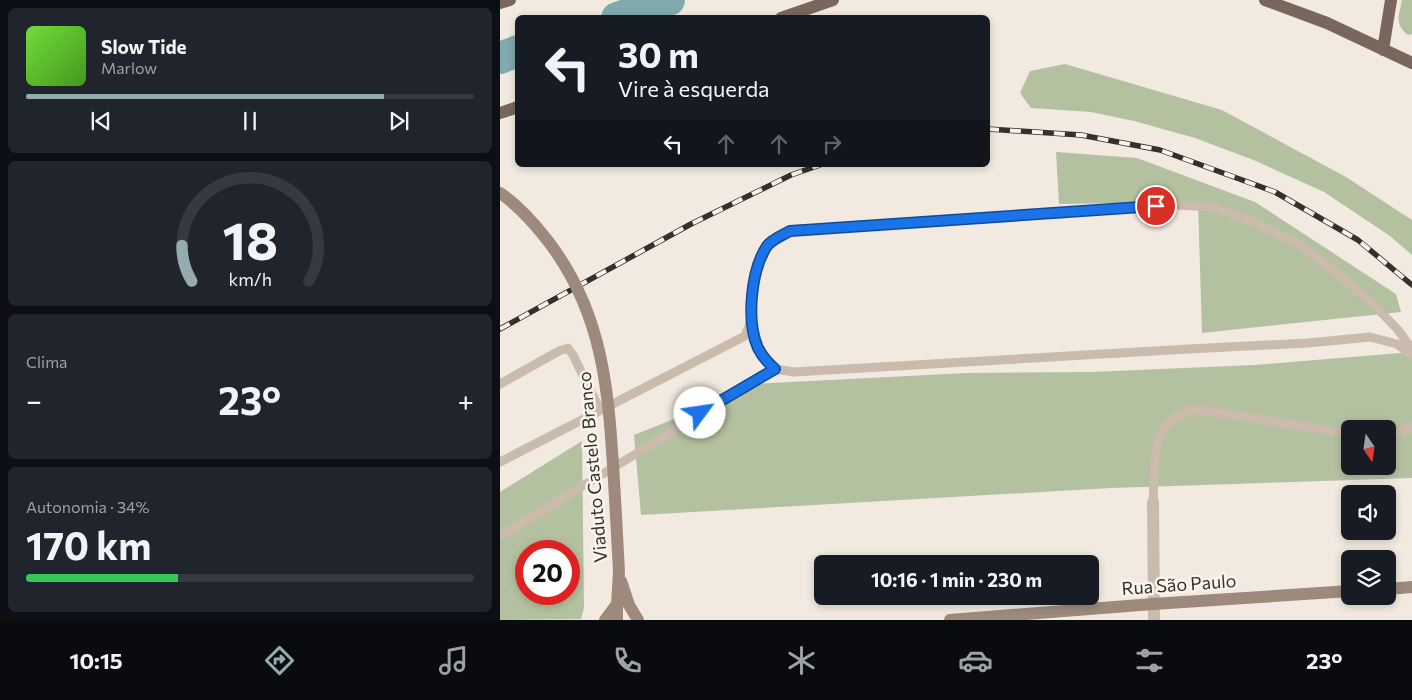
<!DOCTYPE html>
<html lang="pt">
<head>
<meta charset="utf-8">
<style>
	body { margin:0; font-family:Commissioner,sans-serif; background:#20242c; color:#f1f3f6; height:100vh; display:flex; flex-direction:column; font-size:19px; white-space:nowrap }
	* { box-sizing:border-box; margin:0 }
	p { font-size:16px; color:#9ea1a6 }
	.icon { flex:none; width:28px; height:28px; fill:none; stroke:currentColor; stroke-width:2; stroke-linecap:round; stroke-linejoin:round }
	.map { position:relative; flex:1; overflow:hidden }
	.details { display:flex; flex-direction:column; gap:8px; padding:8px; background:#0d0f14; width:500px }
	.details>* { flex:none }
	.banner { position:absolute; left:15px; top:15px; width:475px; height:152px; border-radius:8px; box-shadow:0 2px 8px #0003; background:#171b24; color:#f1f3f6; overflow:hidden }
	.needle { width:32px; rotate:167deg }
	.buttons { position:absolute; left:841px; top:420px; display:grid; gap:10px }
	.buttons a { display:grid; place-items:center; width:55px; height:55px; border-radius:8px; background:#171b24; box-shadow:0 2px 8px #0003; font-size:25px }
	.speed { position:absolute; left:15px; top:540px; display:flex; gap:10px; font-size:25px; font-weight:700; text-align:center }
	.speed>* { display:grid; place-content:center; width:65px; height:65px; border-radius:50%; background:#171b24; box-shadow:0 2px 8px #0003; line-height:1 }
	.speed .limit { border:8px solid #d22; background:#fff; color:#111 }
	.pin { position:absolute; display:grid; place-items:center; width:42px; height:42px; color:#fff; margin:-21px; border:2px solid #fff; border-radius:50%; box-shadow:0 1px 5px #0007 }
	.me { position:absolute; width:55px; margin:-28px; rotate:59deg; stroke-linejoin:round; filter:drop-shadow(0 0 4px #0008) }
	.turn { display:flex; align-items:center; gap:18px; height:105px; padding:0 20px; font-size:22px }
	.turn .icon { width:65px; height:65px; stroke-width:2.5 }
	.turn b { display:block; font-size:35px; line-height:42px }
	.lanes { display:flex; align-items:center; height:48px; padding:0 20px; background:#0003; justify-content:center; gap:25px; direction:ltr }
	.lanes .off { opacity:.35 }
	.big { font-size:38px; font-weight:700; line-height:1.1 }
	.details .card { flex:1; display:flex; flex-direction:column; justify-content:center; gap:8px; min-width:0; padding:0 18px; border-radius:8px; background:#20242c }
	.details .dial { align-items:center; gap:0 }
	.dial svg { height:130px; overflow:visible; fill:none; stroke:#363941; stroke-width:7; stroke-linecap:round; text-anchor:middle }
	.dial text { fill:#f1f3f6; stroke:none }
	.song { display:flex; align-items:center; gap:15px }
	.cover { width:60px; height:60px; border-radius:8px; background:linear-gradient(135deg,hsl(100 70% 55%),hsl(100 70% 35%)) }
	.played { height:5px; border-radius:2px; background:linear-gradient(90deg,#94abaf 80%,#363941 80%) }
	.keys { display:flex; justify-content:space-around; direction:ltr }
	.heat { display:flex; justify-content:space-between; align-items:center; font-size:28px; direction:ltr }
	.charge { height:8px; border-radius:4px; background:linear-gradient(90deg,#34c759 34%,#363941 0) }
	.trip { position:absolute; left:314px; top:555px; width:285px; height:50px; border-radius:8px; background:#171b24; box-shadow:0 2px 8px #0003; font-weight:700; line-height:50px; text-align:center }
	.tab-bar { display:flex; height:80px; justify-content:space-around; align-items:center; background:#090b0e; color:#9ea1a6 }
	.tab-bar .icon { width:35px; height:35px }
	.tab-bar .current { color:#94abaf }
	.tab-bar b { font-size:22px; color:#f1f3f6 }
	main { display:flex; flex:1; min-height:0 }
	.map>svg:first-child { display:block }
	.green { fill:#b4c1a0; fill-rule:evenodd }
	.lines { fill:none; stroke-linecap:round; stroke-linejoin:round }
	.river { stroke:#80aaae; stroke-width:32 }
	.lane { stroke:#cabbac; stroke-width:9 }
	.street { stroke:#cabbac; stroke-width:12 }
	.secondary { stroke:#9d8a7d; stroke-width:12 }
	.primary { stroke:#79675d; stroke-width:12 }
	.rail-casing { stroke:#382f2b; stroke-width:5.5 }
	.rail { stroke:#f9f4ec; stroke-width:4; stroke-dasharray:11; stroke-linecap:butt }
	.secondary-bridge { stroke:#9d8a7d; stroke-width:12 }
	.route-casing { stroke:#114b97; stroke-width:12 }
	.route { stroke:#1a73e8; stroke-width:9 }
	.labels { text-anchor:middle; stroke-width:5; stroke-linejoin:round; paint-order:stroke }
	.street-label { font-size:18px; fill:#382f2b; stroke:#f9f4ec }
</style>
</head>
<body>
<main>
<section class="details">
<div class="card">
<div class="song"><i class="cover"></i><div><b>Slow Tide</b><p>Marlow</p></div></div>
<div class="played"></div>
<div class="keys"><svg class="icon" aria-label="previous" viewBox="0 0 24 24"><path d="M18 5L8 12l10 7zM5 5v14"/></svg><svg class="icon" aria-label="pause" viewBox="0 0 24 24"><path d="M8 5v14M16 5v14"/></svg><svg class="icon" aria-label="next" viewBox="0 0 24 24"><path d="M6 5l10 7-10 7zM19 5v14"/></svg></div>
</div>
<div class="card dial"><svg viewBox="0 0 100 80">
<path d="M14 69A42 42 0 1 1 86 69"/>
<path d="M14 69A42 42 0 0 1 8 47" stroke="#94abaf"/>
<text x="50" y="56" font-size="32" font-weight="700">18</text>
<text x="50" y="72" font-size="11">km/h</text>
</svg></div>
<div class="card"><p>Clima</p>
<div class="heat"><a>−</a><b class="big">23°</b><a>+</a></div>
</div>
<div class="card"><p>Autonomia · 34%</p><b class="big">170 km</b><div class="charge"></div></div>
</section>
<div class="map">
<svg width="912" height="620" viewBox="0 0 912 620">
	<rect width="100%" height="100%" fill="#f2eae0"/>
	<!-- green -->
	<path class="green" d="M902,0H912V34L908,35C894,24 899,16 902,0Z
		M565,64L722,110L846,177L912,220V255L890,236L824,192L756,161L695,138L634,121L591,112L531,108L520,93L530,71Z
		M556,152L637,158L755,202L896,294L901,312L702,333L698,202L559,204Z
		M912,352V478L611,488L141,515L134,435L186,414L252,384L466,373L591,372L754,365ZM850,429H888V466H850Z
		M82,441L84,607L81,619L0,620V492ZM26,551H69V594H26Z"/>
	<g class="lines">
		<!-- river -->
		<path class="river" d="M117,18L169,0
			M0,58L18,51"/>
		<!-- lane -->
		<path class="lane" d="M912,349L898,330L872,303L836,272L798,244L749,220L713,207L675,205L332,227L290,231L268,244L259,261L253,285L252,321L258,347L266,360L275,369L294,372L689,349L808,343L870,337L897,344L912,355
			M0,384L59,351L68,348L73,355L100,410
			M888,435L900,432L912,427
			M0,462L245,336L251,321
			M653,502C655,474 650,432 678,416C683,413 690,411 695,409L850,434
			M0,536L144,449L214,404L239,391L275,369"/>
		<!-- street -->
		<path class="street" d="M653,502L654,620"/>
		<!-- secondary -->
		<path class="secondary" d="M115,498L119,571L117,604V620
			M121,581L129,605L138,620
			M888,589L912,587
			M105,620L117,604
			M450,620L653,604L850,591"/>
		<!-- primary -->
		<path class="primary" d="M765,0L827,23L912,63
			M0,3L10,0
			M281,18L333,0
			M883,50L891,0
			M0,113L18,107"/>
		<defs>
			<path id="rail" d="M488,129L581,135L660,150L775,192L858,240L912,285
				M0,329L191,224L291,175L320,165"/>
		</defs>
		<!-- rail casing -->
		<use href="#rail" class="rail-casing"/>
		<!-- rail -->
		<use href="#rail" class="rail"/>
		<!-- secondary-bridge -->
		<path class="secondary-bridge" d="M0,193C19,206 34,223 48,241C108,319 109,404 115,498"/>
	</g>
	<g class="lines">
		<defs>
			<path id="route" d="M200,413L275,369C268,363 262,356 258,348C246,321 251,270 267,246C272,239 283,235 290,231L656,206"/>
		</defs>
		<!-- route casing -->
		<use href="#route" class="route-casing"/>
		<!-- route -->
		<use href="#route" class="route"/>
	</g>
	<g class="labels">
		<!-- street labels -->
		<g class="street-label">
			<text transform="translate(93 467) rotate(-95)" y="6">Viaduto Castelo Branco</text>
			<text transform="translate(679 585) rotate(-4)" y="6">Rua São Paulo</text>
		</g>
	</g>
</svg>
<div class="buttons">
<a><svg class="needle" viewBox="-14 -14 28 28"><path d="M0-13l5 13h-10z" fill="#e53935"/><path d="M0 13l5-13h-10z" fill="#9ea1a6"/></svg></a>
<a><svg class="icon" aria-label="sound" viewBox="0 0 24 24"><path d="M4 9h4l5-4v14l-5-4H4zM17 9q2 3 0 6"/></svg></a>
<a><svg class="icon" aria-label="layers" viewBox="0 0 24 24"><path d="M12 4l9 5-9 5-9-5zM3 14l9 5 9-5"/></svg></a>
</div>
<div class="speed"><div class="limit">20</div></div>
<div class="pin" style="left:656px;top:206px;background:#d93025"><svg class="icon" aria-label="arrive" viewBox="0 0 24 24"><path d="M6 21V4h12l-3 4 3 4H6"/></svg></div>
<svg class="me" style="left:200px;top:413px" viewBox="-20 -20 40 40"><circle r="19" fill="#fff"/><path d="M0-13L10 11 0 6-10 11z" fill="#1a73e8"/></svg>
<div class="trip">10:16 · 1 min · 230 m</div>
<div class="banner">
<div class="turn"><svg class="icon" aria-label="left" viewBox="0 0 24 24"><path d="M17 20v-9H6M10 6l-5 5 5 5"/></svg><div><b>30 m</b>Vire à esquerda</div></div>
<div class="lanes"><svg class="icon" aria-label="left" viewBox="0 0 24 24"><path d="M17 20v-9H6M10 6l-5 5 5 5"/></svg><svg class="icon off" aria-label="ahead" viewBox="0 0 24 24"><path d="M12 20V5M6 11l6-6 6 6"/></svg><svg class="icon off" aria-label="ahead" viewBox="0 0 24 24"><path d="M12 20V5M6 11l6-6 6 6"/></svg><svg class="icon off" aria-label="right" viewBox="0 0 24 24"><path d="M7 20v-9h11M14 6l5 5-5 5"/></svg></div>
</div>
</div>
</main>
<nav class="tab-bar">
<b>10:15</b>
<svg class="icon current" aria-label="directions" viewBox="0 0 24 24"><path d="M12 3l9 9-9 9-9-9zM9 14v-3h6M13 9l2 2-2 2"/></svg>
<svg class="icon" aria-label="music" viewBox="0 0 24 24"><path d="M9 18V5l10-2v13"/><circle cx="6" cy="18" r="3"/><circle cx="16" cy="16" r="3"/></svg>
<svg class="icon" aria-label="phone" viewBox="0 0 24 24"><path d="M5 4h4l2 5-3 2q2 4 5 5l2-3 5 2v4C11 20 4 13 5 4z"/></svg>
<svg class="icon" aria-label="climate" viewBox="0 0 24 24"><path d="M12 3v18M4 7l16 10M4 17L20 7"/></svg>
<svg class="icon" aria-label="car" viewBox="0 0 24 24"><path d="M5 17H2v-5l4-1 3-4h7l3 4 3 1v5h-3M9 17h6M6 11h13"/><circle cx="7" cy="17" r="2"/><circle cx="17" cy="17" r="2"/></svg>
<svg class="icon" aria-label="filters" viewBox="0 0 24 24"><path d="M4 7h16M4 17h16"/><circle cx="9" cy="7" r="2"/><circle cx="15" cy="17" r="2"/></svg>
<b>23°</b>
</nav>
</body>
</html>
